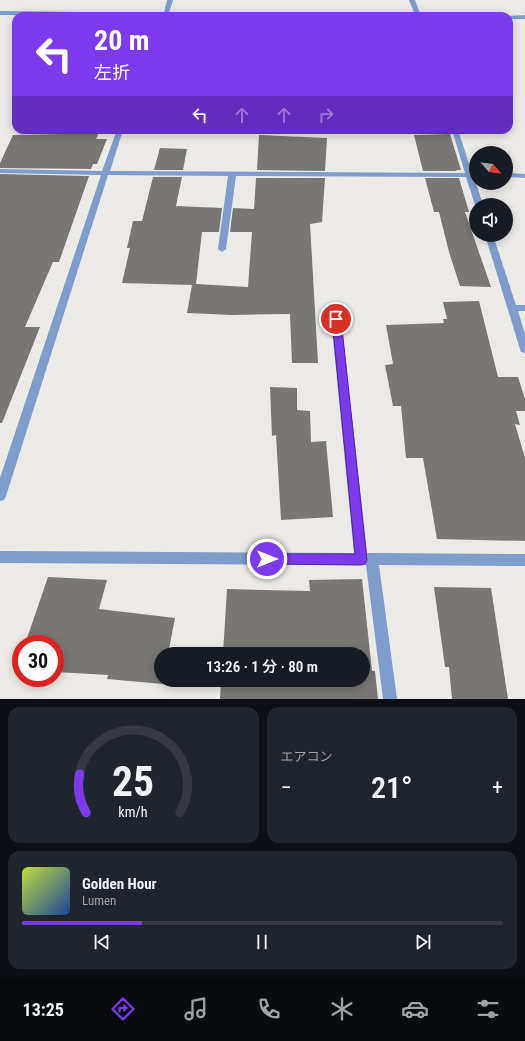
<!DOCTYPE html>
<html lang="ja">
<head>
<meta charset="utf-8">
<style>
	body { margin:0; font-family:"Roboto Condensed","Noto Sans JP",sans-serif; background:#20242c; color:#f1f3f6; height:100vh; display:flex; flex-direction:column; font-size:15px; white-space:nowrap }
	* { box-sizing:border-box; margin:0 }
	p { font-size:13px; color:#9ea1a6 }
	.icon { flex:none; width:22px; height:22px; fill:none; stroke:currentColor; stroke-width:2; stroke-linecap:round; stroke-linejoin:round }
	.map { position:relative; height:699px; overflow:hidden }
	.drawer { display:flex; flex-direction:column; gap:8px; padding:8px; background:#0d0f14; flex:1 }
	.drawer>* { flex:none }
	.top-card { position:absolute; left:12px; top:12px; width:501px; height:122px; border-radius:12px; box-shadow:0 2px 10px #0003; background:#7c3aed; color:#fff; overflow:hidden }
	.needle { width:26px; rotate:118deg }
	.buttons { position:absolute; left:469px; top:146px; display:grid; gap:8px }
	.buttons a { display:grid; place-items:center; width:44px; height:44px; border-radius:50%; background:#171b24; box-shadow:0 2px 10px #0003; font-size:20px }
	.speed { position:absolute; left:12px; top:635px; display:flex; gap:8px; font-size:20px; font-weight:700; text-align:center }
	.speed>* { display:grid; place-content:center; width:52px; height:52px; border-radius:50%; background:#171b24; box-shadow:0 2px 10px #0003; line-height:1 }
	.speed .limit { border:6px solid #d22; background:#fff; color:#111 }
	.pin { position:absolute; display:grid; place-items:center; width:34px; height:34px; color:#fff; margin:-17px; border:2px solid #fff; border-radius:50%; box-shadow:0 1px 4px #0007 }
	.me { position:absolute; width:44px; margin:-22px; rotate:90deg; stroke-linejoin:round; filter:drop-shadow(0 0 3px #0008) }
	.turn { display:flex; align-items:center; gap:14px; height:84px; padding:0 16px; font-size:18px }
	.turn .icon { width:52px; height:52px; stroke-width:2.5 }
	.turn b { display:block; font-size:28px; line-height:34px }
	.lanes { display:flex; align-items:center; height:38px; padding:0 16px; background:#0003; justify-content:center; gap:20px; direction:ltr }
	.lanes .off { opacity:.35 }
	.big { font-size:30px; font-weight:600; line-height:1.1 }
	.drawer .widget { flex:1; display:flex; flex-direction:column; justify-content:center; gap:6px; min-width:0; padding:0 14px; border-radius:12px; background:#20242c }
	.drawer .dial { align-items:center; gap:0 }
	.dial svg { height:104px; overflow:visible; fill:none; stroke:#363941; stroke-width:7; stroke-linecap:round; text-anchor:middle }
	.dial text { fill:#f1f3f6; stroke:none }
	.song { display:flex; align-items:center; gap:12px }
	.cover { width:48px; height:48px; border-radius:6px; background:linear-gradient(135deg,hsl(70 70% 55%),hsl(220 70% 35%)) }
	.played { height:4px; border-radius:2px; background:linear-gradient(90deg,#7c3aed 25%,#363941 25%) }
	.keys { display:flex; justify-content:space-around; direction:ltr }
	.heat { display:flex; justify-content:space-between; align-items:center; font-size:22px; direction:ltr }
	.drawer .tiles { flex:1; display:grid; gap:8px; grid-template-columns:1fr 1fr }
	.widget:last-child { grid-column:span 2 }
	.trip { position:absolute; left:154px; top:647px; width:216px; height:40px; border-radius:20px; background:#171b24; box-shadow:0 2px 10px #0003; font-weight:600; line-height:40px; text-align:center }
	.tab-bar { display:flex; height:64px; justify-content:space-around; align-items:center; background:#090b0e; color:#9ea1a6 }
	.tab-bar .icon { width:28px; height:28px }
	.tab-bar .selected { color:#7c3aed }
	.tab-bar b { font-size:18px; color:#f1f3f6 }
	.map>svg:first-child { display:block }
	.building { fill:#787774 }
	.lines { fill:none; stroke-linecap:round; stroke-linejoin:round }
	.street { fill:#7f9ccb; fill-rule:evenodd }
	.route { fill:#7c3aed; stroke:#51269a }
</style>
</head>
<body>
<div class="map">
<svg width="525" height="699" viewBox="0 0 525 699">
	<rect width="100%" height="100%" fill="#ebeae7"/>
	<!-- building -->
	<path class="building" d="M67,130H100L96,139H107L97,164H93L91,169L0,168V163L13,135L65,134Z
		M450,134L461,170H456L457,171H423L414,135Z
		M259,135L327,138L325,171L257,170Z
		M160,148L187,149L183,170H154Z
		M0,174L89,176L59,262H53L25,327H40L2,423H0Z
		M153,177H182L176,206L222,208L219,232H202L196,284L248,287L252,232H230L233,208L254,209L256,178H325L322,222L310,224L318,363H292L290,314L232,315L187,313L192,285L122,283L130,248H127L133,221H142Z
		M425,178H459L469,212H465L491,287L460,286L449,252L439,212H434Z
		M479,301L498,377H518L525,399V411H516L520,425L515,424L525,458V541L437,539L423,458H406L401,406H393L385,365L393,364L386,325L444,323L443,319H447L443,302Z
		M270,387L297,388V410L310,411L311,442L326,441L333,517L281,520L276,435L272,436Z
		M48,577L107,580L99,609L175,618L168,654H161V680H164L163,684L107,679L108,675L55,672V644H25Z
		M362,579L372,671H375L378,699H220L221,680H363V654H223L227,589L310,591L309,580Z
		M434,587L491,588L508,699H452L449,667H445Z"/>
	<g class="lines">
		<!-- street -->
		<path class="street" d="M167,0H173L169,13L415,15L409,0H415L421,16L0,15V11L164,13Z
			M525,15V19H509V16H507Z
			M117,130H123L110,171L465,173L452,130H458L472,173H476V177H474L483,205H476V206L475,205L466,177L236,176L226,249L222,252L218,249L228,176L108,175L6,496L4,500L0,501V478L101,175L0,173V169L102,171Z
			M506,173L525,174V178L506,177Z
			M485,235H493L516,305H525V311H518L525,334V353L521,352L520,349Z
			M336,316L341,319L367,553L525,554V566L379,565L397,699H383L366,565L0,563V551L354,553L331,319Z"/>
	</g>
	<!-- route -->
	<path class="route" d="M336,316L341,319L367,560L365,564L361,565L267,564L263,563L261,559L263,555L267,554H355L332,319Z"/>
</svg>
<div class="buttons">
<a><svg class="needle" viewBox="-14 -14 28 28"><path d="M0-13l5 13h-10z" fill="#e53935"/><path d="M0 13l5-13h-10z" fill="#9ea1a6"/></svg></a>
<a><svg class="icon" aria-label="sound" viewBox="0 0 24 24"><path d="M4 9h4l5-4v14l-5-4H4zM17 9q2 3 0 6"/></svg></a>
</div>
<div class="speed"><div class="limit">30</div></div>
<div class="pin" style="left:336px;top:319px;background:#d93025"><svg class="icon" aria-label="arrive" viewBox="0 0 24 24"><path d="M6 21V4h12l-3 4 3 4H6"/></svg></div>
<svg class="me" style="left:267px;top:559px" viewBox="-20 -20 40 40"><circle r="17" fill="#7c3aed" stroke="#fff" stroke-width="3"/><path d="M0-11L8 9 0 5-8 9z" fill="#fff"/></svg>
<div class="trip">13:26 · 1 分 · 80 m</div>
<div class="top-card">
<div class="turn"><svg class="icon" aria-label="left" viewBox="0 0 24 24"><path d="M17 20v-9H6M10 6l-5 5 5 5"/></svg><div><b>20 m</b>左折</div></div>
<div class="lanes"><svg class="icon" aria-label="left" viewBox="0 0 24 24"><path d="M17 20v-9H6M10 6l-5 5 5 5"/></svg><svg class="icon off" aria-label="ahead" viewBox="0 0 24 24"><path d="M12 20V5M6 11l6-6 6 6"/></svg><svg class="icon off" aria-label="ahead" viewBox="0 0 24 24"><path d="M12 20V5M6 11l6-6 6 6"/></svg><svg class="icon off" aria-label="right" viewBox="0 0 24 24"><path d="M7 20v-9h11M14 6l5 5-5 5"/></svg></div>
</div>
</div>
<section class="drawer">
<div class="tiles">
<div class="widget dial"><svg viewBox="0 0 100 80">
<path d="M14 69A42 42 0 1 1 86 69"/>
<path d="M14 69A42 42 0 0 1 9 39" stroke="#7c3aed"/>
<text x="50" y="56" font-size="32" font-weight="700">25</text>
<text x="50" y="72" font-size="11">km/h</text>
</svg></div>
<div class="widget"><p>エアコン</p>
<div class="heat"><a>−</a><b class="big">21°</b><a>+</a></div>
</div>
<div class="widget">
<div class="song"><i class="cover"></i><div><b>Golden Hour</b><p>Lumen</p></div></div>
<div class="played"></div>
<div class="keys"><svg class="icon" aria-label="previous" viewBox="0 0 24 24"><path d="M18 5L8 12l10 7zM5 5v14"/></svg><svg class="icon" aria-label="pause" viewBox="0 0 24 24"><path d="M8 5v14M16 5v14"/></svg><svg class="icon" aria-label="next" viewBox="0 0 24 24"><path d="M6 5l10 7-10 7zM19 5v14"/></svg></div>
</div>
</div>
</section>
<nav class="tab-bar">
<b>13:25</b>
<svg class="icon selected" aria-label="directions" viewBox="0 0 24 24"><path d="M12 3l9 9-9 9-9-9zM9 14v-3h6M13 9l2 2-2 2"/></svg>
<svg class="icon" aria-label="music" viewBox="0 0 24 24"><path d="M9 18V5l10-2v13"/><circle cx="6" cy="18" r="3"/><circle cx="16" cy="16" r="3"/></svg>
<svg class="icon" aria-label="phone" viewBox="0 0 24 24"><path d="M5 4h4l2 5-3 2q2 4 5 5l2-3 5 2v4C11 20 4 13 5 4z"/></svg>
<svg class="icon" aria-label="climate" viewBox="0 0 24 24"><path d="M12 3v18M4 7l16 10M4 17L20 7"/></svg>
<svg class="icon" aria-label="car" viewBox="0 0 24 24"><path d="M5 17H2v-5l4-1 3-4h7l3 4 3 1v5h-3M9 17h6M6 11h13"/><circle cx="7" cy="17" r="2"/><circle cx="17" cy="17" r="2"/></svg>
<svg class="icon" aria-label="filters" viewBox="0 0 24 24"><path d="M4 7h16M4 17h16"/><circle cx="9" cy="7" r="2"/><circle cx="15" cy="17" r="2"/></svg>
</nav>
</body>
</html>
